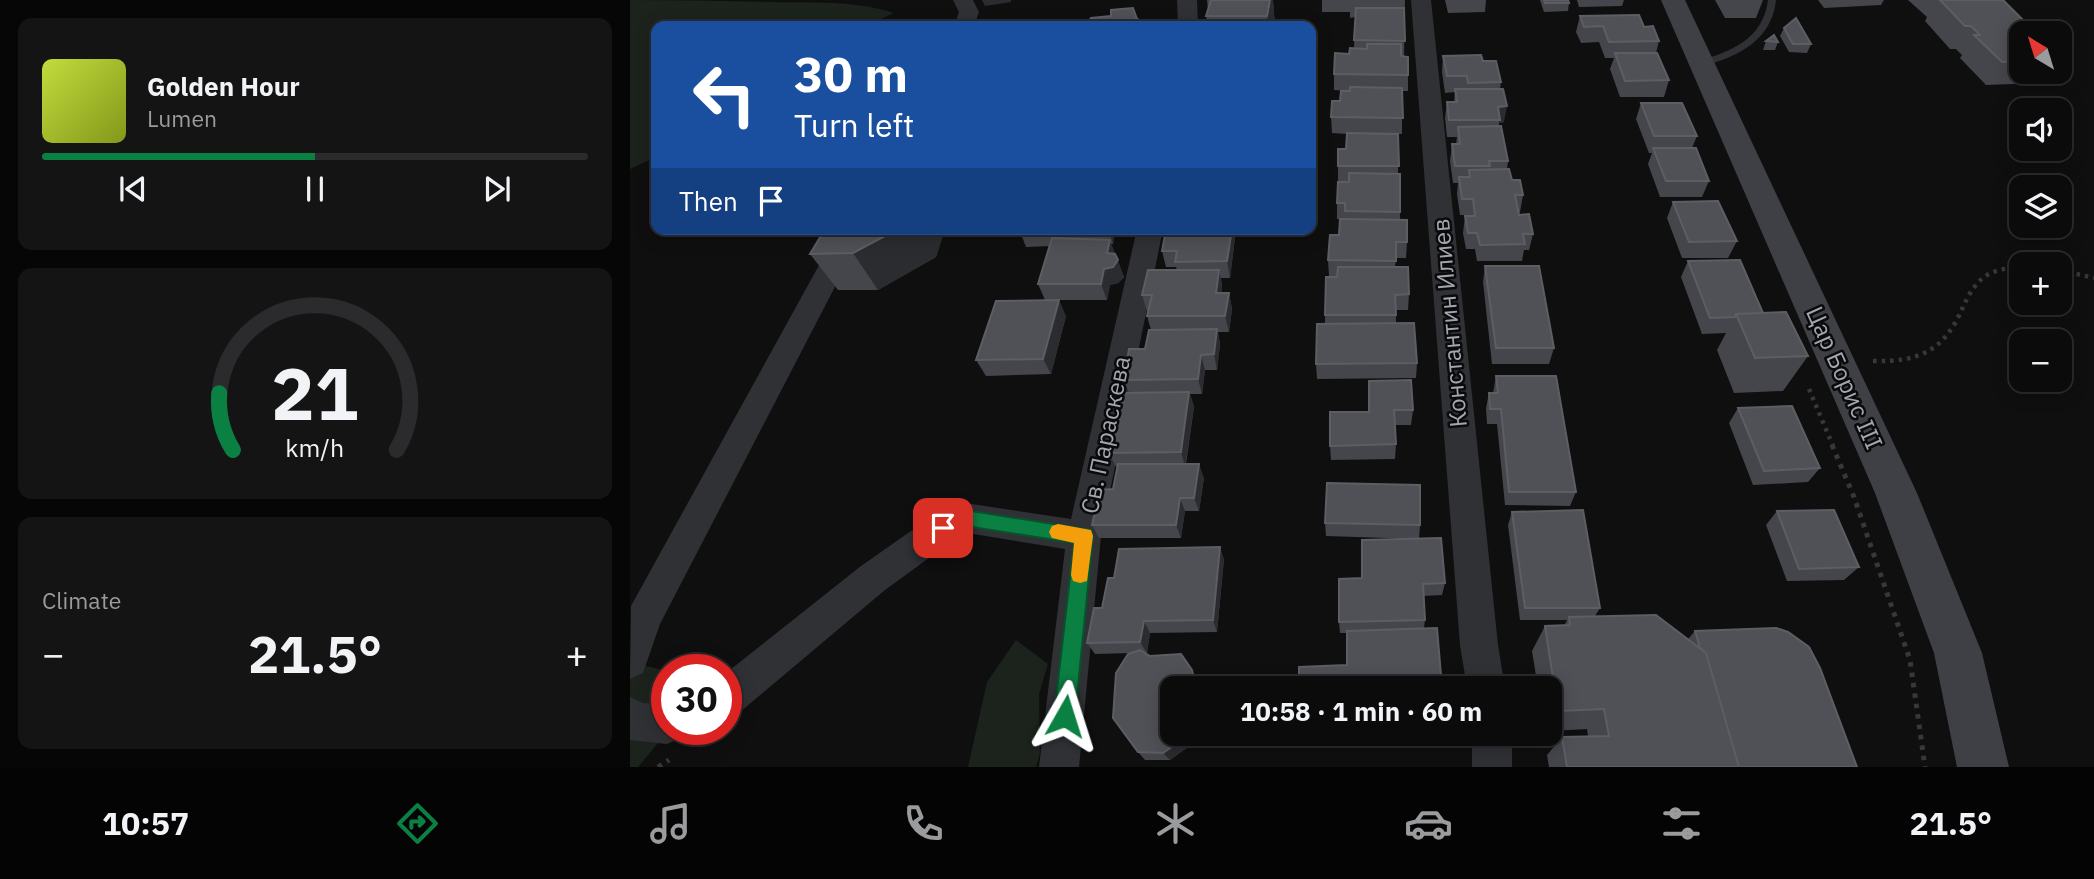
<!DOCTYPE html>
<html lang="en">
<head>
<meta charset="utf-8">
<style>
	body { margin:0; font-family:"IBM Plex Sans",sans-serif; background:#141415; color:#f1f3f6; height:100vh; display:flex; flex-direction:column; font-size:26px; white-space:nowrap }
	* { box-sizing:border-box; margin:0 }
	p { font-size:23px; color:#9a9b9d }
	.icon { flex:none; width:38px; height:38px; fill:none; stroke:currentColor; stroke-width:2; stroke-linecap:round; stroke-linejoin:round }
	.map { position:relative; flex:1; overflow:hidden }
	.drawer { display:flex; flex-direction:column; gap:18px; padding:18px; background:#060607; width:630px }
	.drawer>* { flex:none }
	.top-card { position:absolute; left:21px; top:21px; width:665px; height:214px; border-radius:14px; box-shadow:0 4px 18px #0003,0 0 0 2px #2b2b2d; background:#1a4fa0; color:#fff; overflow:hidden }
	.needle { width:46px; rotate:322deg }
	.fabs { position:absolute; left:1379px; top:21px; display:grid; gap:14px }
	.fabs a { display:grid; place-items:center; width:63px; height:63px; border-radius:14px; background:#0b0b0c; box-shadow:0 4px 18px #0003,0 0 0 2px #2b2b2d; font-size:35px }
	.speed { position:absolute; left:21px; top:654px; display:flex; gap:14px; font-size:35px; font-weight:700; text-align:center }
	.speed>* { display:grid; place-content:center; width:91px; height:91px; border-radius:50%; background:#0b0b0c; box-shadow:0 4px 18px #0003,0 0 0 2px #2b2b2d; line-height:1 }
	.speed .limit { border:10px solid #d22; background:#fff; color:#111 }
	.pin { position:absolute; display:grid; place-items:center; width:60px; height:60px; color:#fff; margin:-30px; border-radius:14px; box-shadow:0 4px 10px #0006 }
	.me { position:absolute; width:77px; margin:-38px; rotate:6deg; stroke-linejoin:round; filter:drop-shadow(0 0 5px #0008) }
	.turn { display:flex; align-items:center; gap:24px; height:147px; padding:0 28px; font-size:32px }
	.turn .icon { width:91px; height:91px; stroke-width:2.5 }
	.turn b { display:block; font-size:49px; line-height:60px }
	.then { display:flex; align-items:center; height:66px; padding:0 28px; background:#0003; gap:14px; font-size:26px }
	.big { font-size:52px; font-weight:700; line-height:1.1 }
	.drawer .widget { flex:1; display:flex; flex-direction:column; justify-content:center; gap:10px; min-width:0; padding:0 24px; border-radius:14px; background:#141415 }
	.drawer .dial { align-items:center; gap:0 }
	.dial svg { height:182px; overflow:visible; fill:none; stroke:#2b2b2d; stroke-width:7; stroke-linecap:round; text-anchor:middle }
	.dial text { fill:#f1f3f6; stroke:none }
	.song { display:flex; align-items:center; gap:21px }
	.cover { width:84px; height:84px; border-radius:10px; background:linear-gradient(135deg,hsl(70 70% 55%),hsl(70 70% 35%)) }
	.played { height:7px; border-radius:4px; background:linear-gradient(90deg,#0b8043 50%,#2b2b2d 50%) }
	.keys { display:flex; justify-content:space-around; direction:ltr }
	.heat { display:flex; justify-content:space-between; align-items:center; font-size:38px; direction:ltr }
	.trip { position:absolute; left:530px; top:676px; width:402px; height:70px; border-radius:14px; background:#0b0b0c; box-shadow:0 4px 18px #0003,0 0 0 2px #2b2b2d; font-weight:700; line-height:70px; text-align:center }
	.menu { display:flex; height:112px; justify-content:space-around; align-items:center; background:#040405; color:#9a9b9d }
	.menu .icon { width:49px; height:49px }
	.menu .current { color:#0b8043 }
	.menu b { font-size:32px; color:#f1f3f6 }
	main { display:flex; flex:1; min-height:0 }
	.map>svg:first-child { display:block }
	.green { fill:#1c231d }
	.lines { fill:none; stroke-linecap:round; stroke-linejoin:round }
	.path-far1 { stroke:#36383c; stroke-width:4.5; stroke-dasharray:3.5 5; stroke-linecap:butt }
	.path { stroke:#36383c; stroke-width:5; stroke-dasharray:4.5 6; stroke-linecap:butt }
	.lane { fill:#303135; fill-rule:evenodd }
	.street { fill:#303135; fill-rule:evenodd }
	.secondary { fill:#3f4045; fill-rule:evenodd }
	.wall { fill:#45464b }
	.shaded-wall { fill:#2b2c2f }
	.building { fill:#4f5156; stroke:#5c5e64; stroke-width:2 }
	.route { fill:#0b8043; stroke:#07532c; stroke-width:2 }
	.slow { fill:#f59e0b }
	.labels { text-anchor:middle; stroke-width:5; stroke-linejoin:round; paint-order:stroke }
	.street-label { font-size:24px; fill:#a1a6b1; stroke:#0a0a0b }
</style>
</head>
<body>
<main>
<section class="drawer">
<div class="widget">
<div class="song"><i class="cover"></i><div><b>Golden Hour</b><p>Lumen</p></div></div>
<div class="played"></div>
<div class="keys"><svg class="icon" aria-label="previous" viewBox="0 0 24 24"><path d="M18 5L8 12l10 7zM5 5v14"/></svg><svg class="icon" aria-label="pause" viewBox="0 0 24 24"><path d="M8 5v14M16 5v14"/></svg><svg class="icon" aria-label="next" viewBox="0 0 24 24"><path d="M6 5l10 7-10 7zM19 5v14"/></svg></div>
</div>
<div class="widget dial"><svg viewBox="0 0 100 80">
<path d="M14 69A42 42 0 1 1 86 69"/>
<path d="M14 69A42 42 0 0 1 8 44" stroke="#0b8043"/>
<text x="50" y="56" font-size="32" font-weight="700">21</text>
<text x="50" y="72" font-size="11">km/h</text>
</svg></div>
<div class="widget"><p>Climate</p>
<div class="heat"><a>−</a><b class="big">21.5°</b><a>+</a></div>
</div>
</section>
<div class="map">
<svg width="1464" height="767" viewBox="0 0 1464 767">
	<rect width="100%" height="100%" fill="#0f0f10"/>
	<!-- green -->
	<path class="green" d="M0,0C47,0 94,1 141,2C184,3 223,0 264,13L236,26H26V157L0,169Z
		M386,640L418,664L409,694L410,753L406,767H338L357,682Z
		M0,662L37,671V730H39L8,767H0Z"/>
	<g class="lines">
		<!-- path-far1 -->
		<path class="path-far1" d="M1430,270L1464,278
			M1243,361C1290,362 1314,351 1333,307C1339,294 1346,281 1359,274C1369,269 1380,268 1391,266
			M1179,389L1203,446"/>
		<!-- path -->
		<path class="path" d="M1202,445L1224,497L1280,660L1295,767
			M28,767L39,760"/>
		<!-- lane -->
		<path class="lane" d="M1138,0H1146C1143,30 1123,48 1095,59C1087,62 1077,66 1069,65V61C1102,51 1133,39 1138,0Z"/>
		<!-- street -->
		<path class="street" d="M323,0H343L349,12L344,26H324L329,12Z
			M547,0H567L568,26H548Z
			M781,0H801L868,645L875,688H837L830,645Z
			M209,229H235L30,624L13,673L0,679L1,606Z
			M507,229H533L471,536L449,767H409L435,549L337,533L325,539L255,590L110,712L96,717V673L231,566L301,517L335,503L441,519Z
			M0,697L13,703L37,704V730H54L51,738L37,744L0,740Z
			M842,733H882V767H842Z"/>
		<!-- secondary -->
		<path class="secondary" d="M1031,0H1055L1287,493L1352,653L1379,767H1327L1304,653L1245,493Z"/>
	</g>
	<!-- wall -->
	<path class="wall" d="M577,0H643L645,26H578L576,16L578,10Z
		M692,0H775L774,57L778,75V91H772V134H768V174H770V220L777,242L776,258H766L765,267L779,294L778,310H766V323L787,363L786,378L687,379L686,364L695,323V315L707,277V276H699L698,260L709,235L710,219H707V203L708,182V166L716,149L717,134L702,133L701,117L710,101L720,91L704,90V74L724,48L725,17L720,18V12H692Z
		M815,0H856L855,12L818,13Z
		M910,0H938L939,3L938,11L914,12Z
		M947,0H994L992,6L949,7Z
		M1085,0H1133L1126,18H1095Z
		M1188,0H1254L1251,5L1194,8Z
		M1278,0H1373L1391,33V72H1423L1414,83L1356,85L1330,58L1332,55L1326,49H1320L1295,21L1297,17Z
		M950,16L1014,27L1029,41L1026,53L1039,80L1034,97H990L980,69L984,58H975L969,42L951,43L946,32Z
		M1154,28L1181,44L1177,53L1159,52L1150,36Z
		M1136,41L1148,42L1145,50H1133Z
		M813,56L853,61L871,82L870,89L874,122L869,123V126L878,161L877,169L882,180L893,195L890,212H888L889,215L903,234L899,250H894L892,261H847L845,249H836L833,233L835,216H840V215H830L827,194L828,183H823L820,161L822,144H826L827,137H817L815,118L817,102H824L825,92L815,93L812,72Z
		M1011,103L1067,136L1062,148L1079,181L1072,197H1030L1018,164L1022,153H1019L1006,119Z
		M1043,202L1107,241L1098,258H1052L1037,218Z
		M195,229H312L314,232L306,257L248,290H208L180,254Z
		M389,229H485L483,244H481L494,277L488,283L480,285L477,300H415L408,284L420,246L396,247Z
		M536,229H604L605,238L600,278H591L592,286L591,293H599L602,309L599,332H588L590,344L587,370H575L572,394H560L564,407L556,464L574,478L569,511H555L551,538H469L462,525L483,489L487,467H486L479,453L499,393L494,380L515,349L521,330L517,316L518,311H517L512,295L547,270L546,267H536L532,251Z
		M1058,261L1133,313L1178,356L1153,391L1104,393L1087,350L1096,333L1072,334L1051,277Z
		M855,266L924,348L919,364H862L853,282Z
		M436,316L421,374L356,376L346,360Z
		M866,376L946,492L940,506L875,505L867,424H857L856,408L859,393H863Z
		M739,381L783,410L781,425H765L766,444L765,459L701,460L700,446L739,412Z
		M1108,408L1190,468L1178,482L1123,485L1099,423Z
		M1147,511L1229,567L1214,580L1157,581L1136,525Z
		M882,512L970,608L965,616L1058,639L1065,631L1227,767H919L917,755L932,737L958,736L957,729L920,731V688H908L902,651L915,626H934L937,620H890L878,525Z
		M695,523L790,525L789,539L696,536Z
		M594,559L587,632L520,633L517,653H515L520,656L562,670L567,680L569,688H542V733H569L558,747L540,760H515L508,752L501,653L465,654L457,643L484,578Z
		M732,578L815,583L812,595L793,596L795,620L794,628H807L812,688H669L717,665V633H710L709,622Z
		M670,733H771V737L672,740Z"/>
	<!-- shaded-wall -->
	<path class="shaded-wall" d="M352,0H381V2L355,6Z
		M640,0H643L645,26H638L637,16Z
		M877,106L874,122L869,123L868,107Z
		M268,229H312L314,232L306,257L248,290L223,253Z
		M478,229H485L483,244Z
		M602,229H604L605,238L600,278L597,261Z
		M480,240L494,277L488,283L480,285L477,300L471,284Z
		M589,270L592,286L589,309L586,293Z
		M599,293L602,309L599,332L595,316Z
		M429,300L436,316L421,374L413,359Z
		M587,329L590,344L587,370L584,354Z
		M571,355L575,370L572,394L568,379Z
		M559,392L564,407L555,467L551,452Z
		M569,464L574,478L569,511L564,498Z
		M550,498L555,511L551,538L546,525Z
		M590,547L594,559L587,632L583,620Z
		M514,621L520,633L517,653L510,642Z
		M562,670L567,680L569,688H566Z
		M557,733H569L558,747L540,760L533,753Z"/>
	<!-- building -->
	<path class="building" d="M581,0H640L637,16H576Z
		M914,0H938L939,3H915Z
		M1310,0H1373L1406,33H1391V61L1372,62L1344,35H1350L1341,26H1335Z
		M503,8L507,19L518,24V26H455L461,18L481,16V10Z
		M726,8H774L775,41L724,40Z
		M1009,15L1014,27L1023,26L1029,41L979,42L973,26L954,27L950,16Z
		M1166,18L1181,44H1163L1154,28Z
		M1144,35L1148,42L1136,41Z
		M737,44H771V56L778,57V75L704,74L705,53L719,54L720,48L737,49Z
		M985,53H1027L1039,80L995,81Z
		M851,55L853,61H866L871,82L838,83L837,76H817L813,56Z
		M720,87L772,88L773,118L701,117L702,101H710L711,91H720Z
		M825,89H873L877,106L868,107L870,120H819L817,102H827Z
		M1011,103H1052L1067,136H1024Z
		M871,126L878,161H859L860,166H825L822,144H830L828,127Z
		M717,133L768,134L769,166H708V149H716Z
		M1023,148H1066L1079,181H1036Z
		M879,169L882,180H890L893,195H885L889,215L899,214L903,234H893L895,244L850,245L847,233H838L835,216H845L843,199H832L829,177H840L839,170Z
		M719,173L770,174V212L715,211V203H707L708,182H719Z
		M1088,201L1107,241L1059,242L1043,202Z
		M710,219L777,220V242H766V261L698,260L700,235H709Z
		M195,229H268L223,253L180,254Z
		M536,229H602L597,261L545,262L547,251H532Z
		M422,238L480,240L477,253L485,254L488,260L483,267L474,269L471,284H408Z
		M1110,260L1133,313L1106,314L1105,317L1080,318L1058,261Z
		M855,266H909L924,348H866Z
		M708,267H778L779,294L765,295L766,315H695L696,277H707Z
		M518,270H589L586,293H599L595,316H517L522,295H512Z
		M429,300L413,359L346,360L366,301Z
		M1156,312L1178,356L1125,358L1106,314Z
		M784,323L787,363L686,364L687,324Z
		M587,329L584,354L571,355L568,379L494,380L499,349H515L519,330Z
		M866,376H926L946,492H879L871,409H860L859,393H868Z
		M781,380L783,410H764L766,444L700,446V412H739V381Z
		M559,392L551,452L479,453L492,393Z
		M1162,406L1190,468L1134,471L1108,408Z
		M488,464H569L564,498H550L546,525H462L470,490L483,489Z
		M697,483L790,485V525L695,523Z
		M953,510L970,608H895L882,512Z
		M1204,510L1229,567L1169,569L1147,511Z
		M811,538L815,583L793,584L795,620L709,622V579L732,578V540Z
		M590,547L583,620L514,621L510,642L457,643L464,608H472L478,578H484L489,549Z
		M1026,615L1076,653L1109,767H937L932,737L979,736L974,709L928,711L915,626L940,625L939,617Z
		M807,628L812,687L669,688V667L717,665V631Z
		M1146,628L1158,632L1179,647L1190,668L1227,767H1109L1076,653L1070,648L1065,631Z
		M510,650L520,656L551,654L562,670L566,688H542V733H557L553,739L533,753L508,752L483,718L486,673L498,654Z"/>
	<!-- route -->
	<path class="route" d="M335,510L461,530L463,536L445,716L442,723L435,726L427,723L424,716L444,543L336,526L313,536L307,534L304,528L307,522Z"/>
	<!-- slow -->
	<path class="slow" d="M428,524L461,530L463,536L457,581L450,583L443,581L441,575L444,543L422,538L419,532L422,526Z"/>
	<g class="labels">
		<!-- street labels -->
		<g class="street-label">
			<text transform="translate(820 323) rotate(-95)" y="8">Константин Илиев</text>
			<text transform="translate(1214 378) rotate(66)" y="8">Цар Борис III</text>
			<text transform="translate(476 435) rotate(-78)" y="8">Св. Параскева</text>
		</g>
	</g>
</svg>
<div class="fabs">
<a><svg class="needle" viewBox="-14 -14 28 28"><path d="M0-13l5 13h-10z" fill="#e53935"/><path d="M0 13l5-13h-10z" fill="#9a9b9d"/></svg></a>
<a><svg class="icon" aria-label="sound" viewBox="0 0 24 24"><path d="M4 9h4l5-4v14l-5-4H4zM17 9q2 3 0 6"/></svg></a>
<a><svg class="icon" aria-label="layers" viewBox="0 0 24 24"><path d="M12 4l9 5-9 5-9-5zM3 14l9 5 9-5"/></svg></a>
<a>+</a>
<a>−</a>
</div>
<div class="speed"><div class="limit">30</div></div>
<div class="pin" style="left:313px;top:528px;background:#d93025"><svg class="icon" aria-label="arrive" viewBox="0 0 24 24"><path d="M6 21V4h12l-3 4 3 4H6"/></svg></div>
<svg class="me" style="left:435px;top:716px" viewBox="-20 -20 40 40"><path d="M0-17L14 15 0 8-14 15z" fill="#0b8043" stroke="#fff" stroke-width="4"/></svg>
<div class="trip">10:58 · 1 min · 60 m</div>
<div class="top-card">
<div class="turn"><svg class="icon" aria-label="left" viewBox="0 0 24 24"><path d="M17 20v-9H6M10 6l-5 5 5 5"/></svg><div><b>30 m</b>Turn left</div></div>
<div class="then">Then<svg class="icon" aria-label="arrive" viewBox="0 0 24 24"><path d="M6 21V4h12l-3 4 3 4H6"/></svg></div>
</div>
</div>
</main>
<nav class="menu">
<b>10:57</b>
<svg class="icon current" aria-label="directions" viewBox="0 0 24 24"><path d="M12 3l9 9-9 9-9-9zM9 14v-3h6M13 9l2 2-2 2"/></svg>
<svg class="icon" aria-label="music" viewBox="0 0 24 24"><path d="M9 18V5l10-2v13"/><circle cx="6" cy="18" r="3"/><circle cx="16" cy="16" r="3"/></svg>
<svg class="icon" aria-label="phone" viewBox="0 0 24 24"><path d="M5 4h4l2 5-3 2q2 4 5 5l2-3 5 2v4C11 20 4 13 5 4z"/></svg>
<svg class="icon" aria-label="climate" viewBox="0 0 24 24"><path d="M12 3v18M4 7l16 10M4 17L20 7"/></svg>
<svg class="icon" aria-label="car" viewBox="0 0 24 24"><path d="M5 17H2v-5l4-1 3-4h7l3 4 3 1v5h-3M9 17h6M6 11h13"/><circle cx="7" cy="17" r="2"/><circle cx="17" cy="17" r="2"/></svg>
<svg class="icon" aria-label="filters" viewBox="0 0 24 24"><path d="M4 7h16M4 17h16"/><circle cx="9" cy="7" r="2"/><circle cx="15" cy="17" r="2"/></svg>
<b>21.5°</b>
</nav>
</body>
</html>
